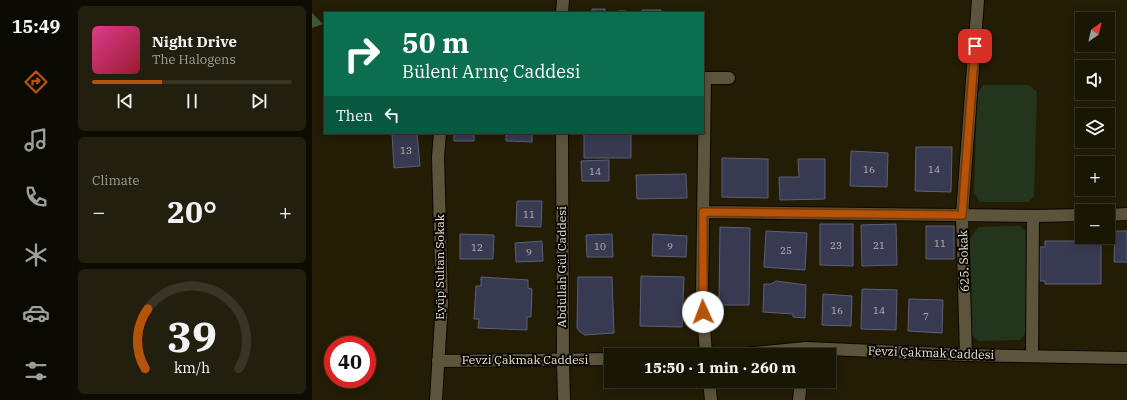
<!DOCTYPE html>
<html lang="en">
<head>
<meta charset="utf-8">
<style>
	body { margin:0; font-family:"IBM Plex Serif",serif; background:#231f0e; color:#f1f3f6; height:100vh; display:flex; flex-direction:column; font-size:15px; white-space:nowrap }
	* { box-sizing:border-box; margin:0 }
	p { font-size:13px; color:#9f9f9a }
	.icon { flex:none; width:22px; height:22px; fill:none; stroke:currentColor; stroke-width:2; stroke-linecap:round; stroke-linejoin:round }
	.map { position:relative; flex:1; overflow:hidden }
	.details { display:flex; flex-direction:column; gap:6px; padding:6px; background:#0e0c02; width:240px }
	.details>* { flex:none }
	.top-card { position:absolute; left:12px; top:12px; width:380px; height:122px; border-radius:0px; box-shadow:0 2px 10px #0003,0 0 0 1px #383526; background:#0b6e4f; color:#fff; overflow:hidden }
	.needle { width:26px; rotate:34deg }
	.fabs { position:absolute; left:763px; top:12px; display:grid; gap:8px }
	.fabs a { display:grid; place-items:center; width:40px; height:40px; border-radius:0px; background:#1a1604; box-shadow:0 2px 10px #0003,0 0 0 1px #383526; font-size:20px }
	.speed { position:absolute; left:12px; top:336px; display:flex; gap:8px; font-size:20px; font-weight:700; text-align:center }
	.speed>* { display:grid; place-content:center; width:52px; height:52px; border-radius:50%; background:#1a1604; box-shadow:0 2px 10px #0003,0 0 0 1px #383526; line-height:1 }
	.speed .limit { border:6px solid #d22; background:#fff; color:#111 }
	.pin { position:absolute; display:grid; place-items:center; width:34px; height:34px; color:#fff; margin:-17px; border-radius:8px; box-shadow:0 2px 6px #0006 }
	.me { position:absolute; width:44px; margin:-22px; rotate:358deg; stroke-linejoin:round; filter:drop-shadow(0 0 3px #0008) }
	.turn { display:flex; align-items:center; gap:14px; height:84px; padding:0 12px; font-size:18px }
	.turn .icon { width:52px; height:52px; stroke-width:2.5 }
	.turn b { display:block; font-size:28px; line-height:34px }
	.then { display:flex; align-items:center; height:38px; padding:0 12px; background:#0003; gap:8px; font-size:15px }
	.big { font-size:30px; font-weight:700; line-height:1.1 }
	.details .tile { flex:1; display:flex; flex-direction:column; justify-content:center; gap:6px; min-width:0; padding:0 14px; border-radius:6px; background:#231f0e }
	.details .dial { align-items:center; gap:0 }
	.dial svg { height:104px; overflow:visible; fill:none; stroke:#383526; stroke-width:7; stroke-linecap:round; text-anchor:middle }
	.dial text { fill:#f1f3f6; stroke:none }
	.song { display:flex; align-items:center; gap:12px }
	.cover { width:48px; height:48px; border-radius:6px; background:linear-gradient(135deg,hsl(330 70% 55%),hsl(350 70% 35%)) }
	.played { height:4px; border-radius:2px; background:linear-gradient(90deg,#b45309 35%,#383526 35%) }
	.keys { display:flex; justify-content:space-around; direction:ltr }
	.heat { display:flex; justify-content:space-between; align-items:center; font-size:22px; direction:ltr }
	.trip { position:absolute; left:292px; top:348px; width:232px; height:40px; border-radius:0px; background:#1a1604; box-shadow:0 2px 10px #0003,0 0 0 1px #383526; font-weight:700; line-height:40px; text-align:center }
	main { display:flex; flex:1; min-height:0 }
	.tabs { display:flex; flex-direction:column; width:72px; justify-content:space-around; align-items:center; background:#0a0902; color:#9f9f9a }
	.tabs .icon { width:28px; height:28px }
	.tabs .active { color:#b45309 }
	.tabs b { font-size:18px; color:#f1f3f6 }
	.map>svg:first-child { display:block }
	.green { fill:#24351d }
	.forest { fill:#3e5834 }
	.building { fill:#383a51; stroke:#5c5f78 }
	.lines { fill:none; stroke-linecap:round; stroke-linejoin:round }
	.street-casing { stroke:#0d0700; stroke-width:14 }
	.secondary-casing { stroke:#0d0700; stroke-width:14 }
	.street { stroke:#5c553b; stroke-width:12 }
	.secondary { stroke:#5c553b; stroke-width:12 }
	.route-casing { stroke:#753606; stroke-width:10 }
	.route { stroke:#b45309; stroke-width:7 }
	.labels { text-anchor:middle; stroke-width:4; stroke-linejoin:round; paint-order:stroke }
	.number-label { font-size:10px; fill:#bab8b2 }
	.street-label { font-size:12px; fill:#e6e2d3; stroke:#0a0701 }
</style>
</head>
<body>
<main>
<nav class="tabs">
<b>15:49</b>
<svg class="icon active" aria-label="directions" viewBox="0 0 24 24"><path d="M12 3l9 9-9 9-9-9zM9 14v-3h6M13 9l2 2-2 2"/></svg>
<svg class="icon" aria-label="music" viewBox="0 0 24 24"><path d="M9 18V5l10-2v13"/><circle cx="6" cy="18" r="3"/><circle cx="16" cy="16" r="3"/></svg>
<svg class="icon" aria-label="phone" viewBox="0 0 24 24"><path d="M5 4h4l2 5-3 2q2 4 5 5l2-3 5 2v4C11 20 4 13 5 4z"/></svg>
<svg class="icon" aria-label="climate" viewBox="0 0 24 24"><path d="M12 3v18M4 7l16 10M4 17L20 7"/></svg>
<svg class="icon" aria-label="car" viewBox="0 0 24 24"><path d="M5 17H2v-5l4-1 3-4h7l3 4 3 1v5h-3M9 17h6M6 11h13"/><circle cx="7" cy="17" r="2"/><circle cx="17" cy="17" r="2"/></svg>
<svg class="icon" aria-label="filters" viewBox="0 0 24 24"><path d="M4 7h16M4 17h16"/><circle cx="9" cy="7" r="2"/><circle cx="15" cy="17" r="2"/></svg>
</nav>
<section class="details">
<div class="tile">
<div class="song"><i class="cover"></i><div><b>Night Drive</b><p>The Halogens</p></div></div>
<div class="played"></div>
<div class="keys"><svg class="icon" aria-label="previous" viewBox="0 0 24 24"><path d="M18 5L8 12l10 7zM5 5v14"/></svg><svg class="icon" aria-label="pause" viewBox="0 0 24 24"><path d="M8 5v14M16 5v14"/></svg><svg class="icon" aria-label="next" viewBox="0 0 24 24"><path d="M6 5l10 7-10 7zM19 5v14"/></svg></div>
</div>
<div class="tile"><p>Climate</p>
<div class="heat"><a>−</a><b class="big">20°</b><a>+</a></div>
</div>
<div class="tile dial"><svg viewBox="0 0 100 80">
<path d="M14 69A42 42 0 1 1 86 69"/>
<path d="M14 69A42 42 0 0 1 16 23" stroke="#b45309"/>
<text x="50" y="56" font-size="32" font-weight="700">39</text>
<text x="50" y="72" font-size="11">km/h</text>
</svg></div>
</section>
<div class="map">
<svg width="815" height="400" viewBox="0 0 815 400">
	<rect width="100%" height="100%" fill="#231d05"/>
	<!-- green -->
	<path class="green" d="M671,85H717L725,92L722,196L716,202H668L662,193L665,94Z
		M708,226L715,233L716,331L708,340L666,341L656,332L657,239L667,227Z"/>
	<!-- forest -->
	<path class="forest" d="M0,13L11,24L0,28Z"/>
	<!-- building -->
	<path class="building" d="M280,9H293V13H299H280Z
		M330,10H349V13H330Z
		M306,11H314V13H306Z
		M80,133H105L108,166L82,168Z
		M142,133H162V141H142Z
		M192,133H220V142L194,141V134Z
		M272,133H319V158H272Z
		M604,147H640L639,192L603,191Z
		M539,151L576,153L575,187L538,186Z
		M410,158L456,159V198L410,197Z
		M486,159H513V199L468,200L467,177H487Z
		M297,160V181H270L269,161Z
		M374,174L375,198L325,199L324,175Z
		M205,201H230L229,227L204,226Z
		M508,224H541V266L508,265Z
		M584,224L585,265L550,266L549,225Z
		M614,226H642V259H614Z
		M408,227L438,228L437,305H407Z
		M454,231L495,233L493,270L452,267Z
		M803,231H815V262H802Z
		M148,234L182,235L181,259H148Z
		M300,234L301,257H275L274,235Z
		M341,234L375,236L374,257L340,256Z
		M230,241L231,261L204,262L203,243Z
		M733,241H789V284H733V281H728V247H733Z
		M329,276L372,277L370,327L328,326Z
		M169,277L216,280V288L220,289L219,317H215V330L166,328L167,319H162L164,286H169Z
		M266,277H300L302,333L273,335L268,332L265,328Z
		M464,281L494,285L493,318L481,317V314L451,312L452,284H459Z
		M550,289L585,290L584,330L549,329Z
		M511,294L540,296L539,326L510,325Z
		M597,299L631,300L630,333L596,331Z"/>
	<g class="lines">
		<defs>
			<path id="street" d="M654,355L650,215L666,0
				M720,356L721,216
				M124,400L130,302L126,157L128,133
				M487,400L489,381"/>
			<path id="secondary" d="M250,13L251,0
				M391,78H417
				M393,78L390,297L394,355
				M250,133L251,360L252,400
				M391,212L721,216L770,215
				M796,215L815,214
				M423,355L494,348L654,355L815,358
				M126,361L299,359
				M397,381L399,400"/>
		</defs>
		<!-- street casing -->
		<use href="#street" class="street-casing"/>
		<!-- secondary casing -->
		<use href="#secondary" class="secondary-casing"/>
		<!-- street -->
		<use href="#street" class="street"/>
		<!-- secondary -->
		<use href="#secondary" class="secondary"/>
	</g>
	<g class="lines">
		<defs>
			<path id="route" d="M391,312V212L650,215L663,46"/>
		</defs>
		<!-- route casing -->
		<use href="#route" class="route-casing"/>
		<!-- route -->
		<use href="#route" class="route"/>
	</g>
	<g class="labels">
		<!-- number labels -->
		<g class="number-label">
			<text x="94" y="154">13</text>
			<text x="557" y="173">16</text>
			<text x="622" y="173">14</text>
			<text x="283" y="175">14</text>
			<text x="217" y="218">11</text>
			<text x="628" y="247">11</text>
			<text x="524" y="249">23</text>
			<text x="567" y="249">21</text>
			<text x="288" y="250">10</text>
			<text x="358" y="250">9</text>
			<text x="165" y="251">12</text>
			<text x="474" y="254">25</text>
			<text x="217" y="256">9</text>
			<text x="525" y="314">16</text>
			<text x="567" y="314">14</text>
			<text x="614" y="320">7</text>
		</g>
		<!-- street labels -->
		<g class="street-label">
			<text transform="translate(652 261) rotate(-92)" y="4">625. Sokak</text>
			<text transform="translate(128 267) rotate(-90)" y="4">Eyüp Sultan Sokak</text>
			<text transform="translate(250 267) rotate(-90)" y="4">Abdullah Gül Caddesi</text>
			<text transform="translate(619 353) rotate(2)" y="4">Fevzi Çakmak Caddesi</text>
			<text x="213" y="364">Fevzi Çakmak Caddesi</text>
		</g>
	</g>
</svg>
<div class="fabs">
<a><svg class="needle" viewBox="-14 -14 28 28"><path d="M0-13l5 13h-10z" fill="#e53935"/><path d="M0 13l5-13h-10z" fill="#9f9f9a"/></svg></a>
<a><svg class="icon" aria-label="sound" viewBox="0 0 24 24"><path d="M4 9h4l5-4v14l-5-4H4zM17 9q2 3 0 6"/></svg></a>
<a><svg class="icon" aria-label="layers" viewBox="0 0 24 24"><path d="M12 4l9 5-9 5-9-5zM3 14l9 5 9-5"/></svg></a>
<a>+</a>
<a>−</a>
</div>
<div class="speed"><div class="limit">40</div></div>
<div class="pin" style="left:663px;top:46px;background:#d93025"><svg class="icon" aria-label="arrive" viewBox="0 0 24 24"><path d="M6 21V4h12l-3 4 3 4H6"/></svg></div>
<svg class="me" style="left:391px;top:312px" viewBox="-20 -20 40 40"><circle r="19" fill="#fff"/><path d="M0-13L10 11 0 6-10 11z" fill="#b45309"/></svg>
<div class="trip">15:50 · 1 min · 260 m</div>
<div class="top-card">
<div class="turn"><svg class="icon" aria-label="right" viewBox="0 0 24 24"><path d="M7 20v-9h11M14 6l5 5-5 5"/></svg><div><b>50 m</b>Bülent Arınç Caddesi</div></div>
<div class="then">Then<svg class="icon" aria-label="left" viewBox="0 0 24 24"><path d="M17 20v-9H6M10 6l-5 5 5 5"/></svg></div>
</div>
</div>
</main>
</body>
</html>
